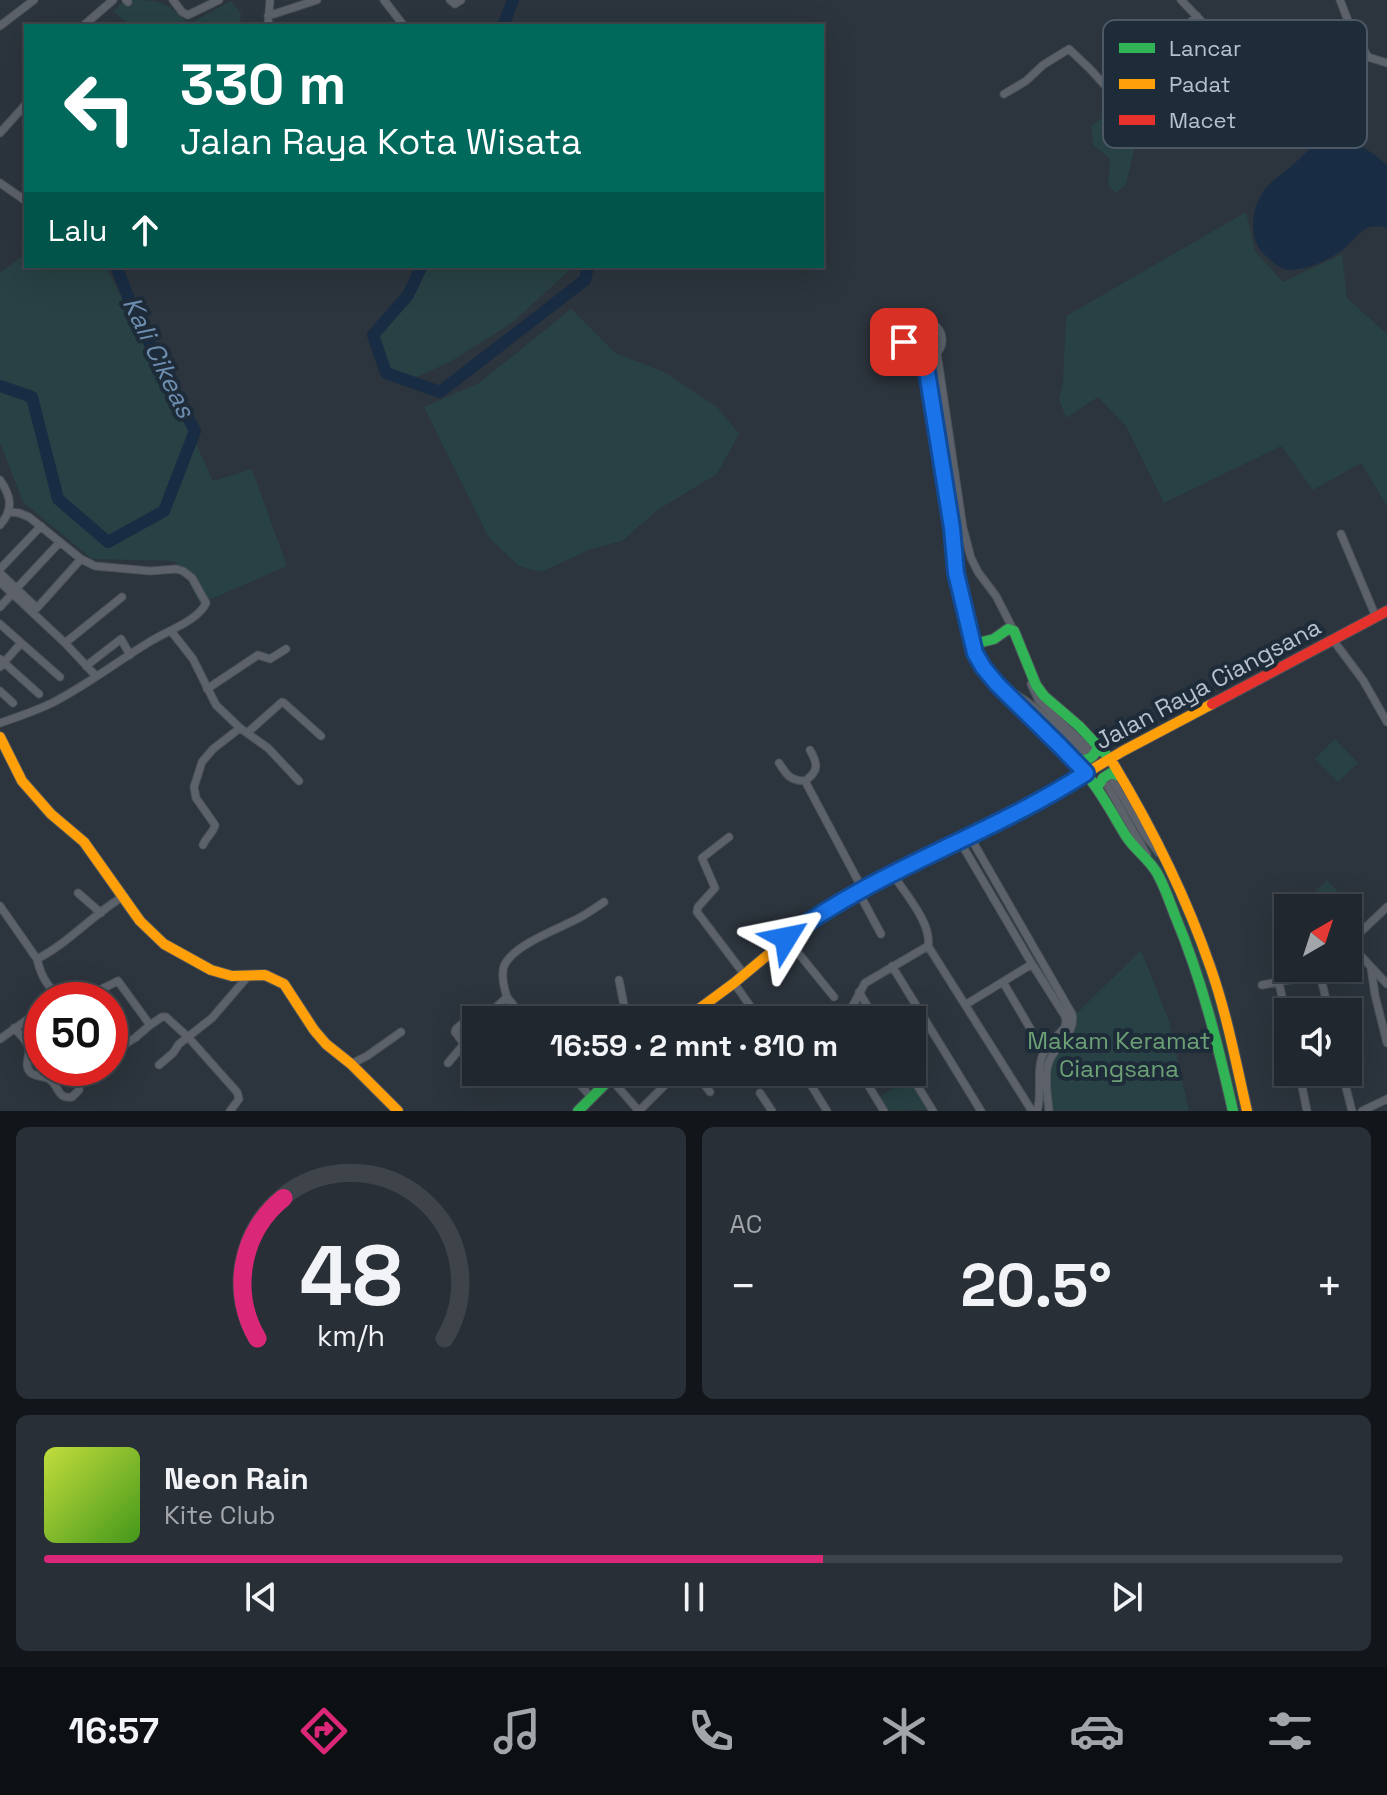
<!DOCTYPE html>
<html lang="id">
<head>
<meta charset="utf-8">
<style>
	body { margin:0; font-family:"Space Grotesk",sans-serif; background:#292f36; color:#f1f3f6; height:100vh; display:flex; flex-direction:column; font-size:30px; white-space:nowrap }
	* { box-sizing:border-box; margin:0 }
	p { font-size:26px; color:#a2a5aa }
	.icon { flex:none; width:44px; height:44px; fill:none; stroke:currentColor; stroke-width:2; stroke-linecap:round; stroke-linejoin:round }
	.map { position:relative; height:1111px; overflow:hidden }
	.panel { display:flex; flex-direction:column; gap:16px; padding:16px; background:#121519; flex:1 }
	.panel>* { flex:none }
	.guide { position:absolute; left:24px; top:24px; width:800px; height:244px; border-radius:0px; box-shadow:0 8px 32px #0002,0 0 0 2px #3e444a; background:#00695c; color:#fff; overflow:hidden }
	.needle { width:52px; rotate:39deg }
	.controls { position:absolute; left:1274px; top:894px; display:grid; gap:16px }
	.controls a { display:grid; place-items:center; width:88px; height:88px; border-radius:0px; background:#21272e; box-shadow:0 8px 32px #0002,0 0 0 2px #3e444a; font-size:40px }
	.speed { position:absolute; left:24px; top:982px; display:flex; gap:16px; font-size:40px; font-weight:700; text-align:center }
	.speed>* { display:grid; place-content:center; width:104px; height:104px; border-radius:50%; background:#21272e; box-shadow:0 8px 32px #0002,0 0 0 2px #3e444a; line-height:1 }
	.speed .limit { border:12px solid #d22; background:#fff; color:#111 }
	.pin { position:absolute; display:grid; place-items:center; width:68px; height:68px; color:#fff; margin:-34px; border-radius:16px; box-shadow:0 4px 12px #0006 }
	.me { position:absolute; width:88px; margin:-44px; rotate:55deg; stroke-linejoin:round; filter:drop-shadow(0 0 6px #0008) }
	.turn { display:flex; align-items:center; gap:28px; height:168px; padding:0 24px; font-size:36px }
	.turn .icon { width:104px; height:104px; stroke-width:2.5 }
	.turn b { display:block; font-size:56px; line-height:68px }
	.then { display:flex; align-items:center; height:76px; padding:0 24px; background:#0003; gap:16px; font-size:30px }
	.big { font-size:60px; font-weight:800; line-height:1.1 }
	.panel .widget { flex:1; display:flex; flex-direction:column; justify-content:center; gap:12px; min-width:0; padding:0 28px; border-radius:12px; background:#292f36 }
	.panel .dial { align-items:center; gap:0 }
	.dial svg { height:208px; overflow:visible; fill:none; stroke:#3e444a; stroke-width:7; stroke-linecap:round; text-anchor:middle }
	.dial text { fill:#f1f3f6; stroke:none }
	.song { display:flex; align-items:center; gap:24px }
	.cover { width:96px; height:96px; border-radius:12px; background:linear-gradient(135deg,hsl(70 70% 55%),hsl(100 70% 35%)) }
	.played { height:8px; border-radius:4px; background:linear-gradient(90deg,#db2777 60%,#3e444a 60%) }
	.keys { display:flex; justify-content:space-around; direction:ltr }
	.heat { display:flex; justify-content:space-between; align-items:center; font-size:44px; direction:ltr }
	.panel .tiles { flex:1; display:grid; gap:16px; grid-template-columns:1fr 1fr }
	.widget:last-child { grid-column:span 2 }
	.trip { position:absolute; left:462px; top:1006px; width:464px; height:80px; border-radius:0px; background:#21272e; box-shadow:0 8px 32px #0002,0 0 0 2px #3e444a; font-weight:800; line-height:80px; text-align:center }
	.tabs { display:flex; height:128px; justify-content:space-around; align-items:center; background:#0d1012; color:#a2a5aa }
	.tabs .icon { width:56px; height:56px }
	.tabs .current { color:#db2777 }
	.tabs b { font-size:36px; color:#f1f3f6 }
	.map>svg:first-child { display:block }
	.green { fill:#284144 }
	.water { fill:#182c43 }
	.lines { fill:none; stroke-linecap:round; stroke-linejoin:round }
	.river { stroke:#182c43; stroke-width:12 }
	.street-casing { stroke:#4a5159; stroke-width:9 }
	.fast-casing { stroke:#4a5159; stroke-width:12 }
	.slow-casing { stroke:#4a5159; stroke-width:12 }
	.jam-casing { stroke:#4a5159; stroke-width:12 }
	.street { stroke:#5d626a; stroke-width:7 }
	.fast { stroke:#30b455; stroke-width:10 }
	.slow { stroke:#ff9f0a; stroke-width:10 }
	.jam { stroke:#e5322d; stroke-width:10 }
	.route-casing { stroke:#114b97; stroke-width:20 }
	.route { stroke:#1a73e8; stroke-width:14 }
	.labels { text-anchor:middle; stroke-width:8; stroke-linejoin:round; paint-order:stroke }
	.street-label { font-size:24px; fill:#b7c1cd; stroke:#1e2b39 }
	.park-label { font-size:24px; fill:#6ca075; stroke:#1e2b39 }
	.water-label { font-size:26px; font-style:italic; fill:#6d8daf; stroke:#1e2b39 }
	.key { fill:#1e2b39; stroke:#4c5865; stroke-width:2 }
	.key-label { font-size:22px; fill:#b7c1cd }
</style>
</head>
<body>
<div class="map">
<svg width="1387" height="1111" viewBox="0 0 1387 1111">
	<rect width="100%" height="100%" fill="#2c343d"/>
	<!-- green -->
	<path class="green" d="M126,0C160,0 164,0 189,24L231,1L241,13L240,26H131L113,11Z
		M1121,103L1127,106L1138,118L1139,130L1126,185L1116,193L1108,185L1110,159L1093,145L1092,130L1090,127Z
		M1246,212L1255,251L1283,282L1342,254L1347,298L1387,334V506L1361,463L1313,490L1281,446L1164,503L1126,426L1098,397L1066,418L1059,399L1063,381L1066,316Z
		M26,253V266H105L165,376L213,481L252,469L287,566L200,604L189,582L175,561L92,559L23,502L0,443V273Z
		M426,266H574L513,322L450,362L412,379L380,366L372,350L381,327Z
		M571,309L615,353L664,372L717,407L739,434L717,474L659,509L622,541L591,549L541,572L519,566L489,538L424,407L479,383Z
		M1335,739L1358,763L1338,782L1315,759Z
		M1147,844C1170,874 1184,908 1197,944C1217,998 1230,1054 1244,1111H1237L1163,876L1146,846Z
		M1327,880L1350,904L1345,908H1316L1307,900Z
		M1141,950L1169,1021L1189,1111H1045C1042,1094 1039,1075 1047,1059C1056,1044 1068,1036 1071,1019Z
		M909,1078L929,1110L888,1111L879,1097Z"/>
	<!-- water -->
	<path class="water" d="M1328,140C1356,141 1366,147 1387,165V228C1380,226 1371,225 1364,230C1357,234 1352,242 1346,247C1333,258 1301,274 1284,269C1277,267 1271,260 1265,255C1247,238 1251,206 1266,188C1274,179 1285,172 1294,164C1305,154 1313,143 1328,140Z"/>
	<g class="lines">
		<!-- river -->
		<path class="river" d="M503,26L513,0
			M422,266L408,295L373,335L386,373L440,392L585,280L588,266
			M0,386L32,397L58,499L108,542L164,511L195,431L136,317L116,266"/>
		<defs>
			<path id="street" d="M126,0L128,2
				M173,0L182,12L188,15L219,0
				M384,0L404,26
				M450,0L455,4L461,0
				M1181,0L1205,25L1248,56L1260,62L1289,71L1323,61L1368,57
				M1340,0L1350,26L1368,57L1387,63
				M268,16L317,0
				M0,26L34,0
				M83,26L113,0
				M268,26L270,0
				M1168,44L1200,78L1218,94L1260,62
				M1130,47L1140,44H1168L1197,16
				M1004,94L1026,81L1043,65L1069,49L1090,69L1121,103C1149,99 1177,95 1200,78
				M0,133L26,104
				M0,183L26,201
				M904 340a19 19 0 1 1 38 0a19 19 0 1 1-38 0Z
				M937,353L963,528L971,558L978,572L996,596L1014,631
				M925,359L952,528L956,573L975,651
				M0,480C11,496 14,509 0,525
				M1341,534L1376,617
				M0,569L41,526
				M0,573L37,608L81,559
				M0,582L65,643L96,676
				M16,589L60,542
				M0,607L12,594
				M0,624L60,677
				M171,631L193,659L216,705L240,728L268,748L299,781
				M1333,640L1363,680L1387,722
				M65,643L122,597
				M0,659L39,694
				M86,666L121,639L130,655
				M0,667L21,643
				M1031,684L1039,701L1089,749
				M1003,687C1035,703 1058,729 1084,754
				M207,689L258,655L270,659L286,649
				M0,691L13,703
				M0,723C18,717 35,711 52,703C87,685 118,661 151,641C167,631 199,620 206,603L192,578L183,571L176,569L150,571L95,566L81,559L29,517L19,513L9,512
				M247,733L282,702L284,703L321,736
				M810,750C818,764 819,771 805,781L863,890
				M779,763C787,775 789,780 805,781
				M1113,781L1145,835L1159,853
				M1107,785L1147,855
				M969,835L1072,1014C1077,1034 1052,1047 1048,1065C1044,1079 1048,1097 1049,1111
				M729,837L702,858L715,888L698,907L697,912L744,974
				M203,845C206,837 214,832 215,825L196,798L194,787L202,762L213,749L240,728
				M965,850L1032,964
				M896,879C908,897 932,925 928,946L1032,1111
				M78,893L101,913
				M859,893L881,934
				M0,906L37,959C69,943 93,914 124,896
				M786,938L834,997
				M1349,943L1387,984
				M1348,944L1387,907
				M37,959C41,977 49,992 67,1000
				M892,966L981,1111
				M1371,968L1375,995L1387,1043
				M1320,974L1329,1012
				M619,980L624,1005L635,1020
				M1003,982L1044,1052
				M734,983L760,1020
				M1279,983L1288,1024
				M1262,985L1320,974L1325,968
				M859,992L876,1020
				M507,997C504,988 501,976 504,966C513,945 558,929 577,919C587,914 595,908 604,902
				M79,1000L118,981L150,1025L162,1017H166L188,1037L237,1092L239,1099L230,1111
				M965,1005L1032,964L1065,1016L1066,1022L1065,1027C1059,1035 1048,1043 1044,1052C1035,1070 1043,1093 1037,1111
				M839,1020L851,1009L865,983L928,946
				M14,1028C19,1033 28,1042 29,1049C30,1058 23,1065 31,1073C36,1077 44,1076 49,1079C60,1086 56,1099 72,1097L79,1090V1073L84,1068
				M0,1039L42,1009
				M110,1053L135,1038L150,1025
				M474,1059L476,1057
				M448,1063L464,1044L455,1032L456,1029L476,1012H491L507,997L525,1020
				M351,1064L367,1056L401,1032
				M159,1065L173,1053L179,1044L212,1018L249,975
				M569,1072L591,1097
				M695,1072L710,1092
				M803,1072L827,1111
				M860,1072L884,1111
				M909,1072L933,1111
				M1299,1072L1307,1111
				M1342,1072L1352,1111
				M610,1078L638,1110
				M760,1093L772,1111
				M639,1111L678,1072
				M1362,1111L1387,1099"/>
			<path id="fast" d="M1111,760L1079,726L1044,696L1036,685L1014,631L1008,629L994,639L978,643L975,653C1005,700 1051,732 1086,774C1102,793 1113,815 1126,836C1135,850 1149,859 1157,873C1165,887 1170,903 1176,918C1202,980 1218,1045 1233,1111
				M1075,761C1087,761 1095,758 1098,746
				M1097,788L1103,778L1111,773L1120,776
				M578,1111L617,1072"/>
			<path id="slow" d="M0,737L22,781L51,814L84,842L140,921L164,944L211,970L232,976L265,975L284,984L314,1030L326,1044L351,1064L398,1111
				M1111,760C1151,826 1186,896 1211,969C1227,1015 1236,1063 1247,1111
				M684,1020L734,983L811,919L928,855L1036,803L1123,751L1212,704"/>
			<path id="jam" d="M1212,704L1387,611"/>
		</defs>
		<!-- street casing -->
		<use href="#street" class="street-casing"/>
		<!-- fast casing -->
		<use href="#fast" class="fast-casing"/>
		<!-- slow casing -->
		<use href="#slow" class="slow-casing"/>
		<!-- jam casing -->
		<use href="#jam" class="jam-casing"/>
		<!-- street -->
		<use href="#street" class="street"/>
		<!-- fast -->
		<use href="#fast" class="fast"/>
		<!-- slow -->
		<use href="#slow" class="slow"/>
		<!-- jam -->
		<use href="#jam" class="jam"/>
	</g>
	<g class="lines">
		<defs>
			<path id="route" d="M786,938C878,869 990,835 1086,773L1060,746L997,684L983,667L975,653L956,573L952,528L925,359C913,358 908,353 904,342"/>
		</defs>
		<!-- route casing -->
		<use href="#route" class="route-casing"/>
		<!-- route -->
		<use href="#route" class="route"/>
	</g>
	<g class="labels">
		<!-- street labels -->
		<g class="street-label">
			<text transform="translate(1208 684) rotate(-28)" y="8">Jalan Raya Ciangsana</text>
		</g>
		<!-- park labels -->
		<g class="park-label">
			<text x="1119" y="1049">Makam Keramat<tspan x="1119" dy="28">Ciangsana</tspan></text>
		</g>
		<!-- water labels -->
		<g class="water-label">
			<text transform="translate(159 357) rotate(64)" y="9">Kali Cikeas</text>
		</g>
	</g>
	<!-- legend -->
	<rect x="1103" y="20" width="264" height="128" rx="12" class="key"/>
	<rect x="1119" y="43" width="36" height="10" fill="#30b455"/>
	<rect x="1119" y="79" width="36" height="10" fill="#ff9f0a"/>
	<rect x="1119" y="115" width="36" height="10" fill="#e5322d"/>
	<g class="key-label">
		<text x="1169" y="56">Lancar</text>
		<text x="1169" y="92">Padat</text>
		<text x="1169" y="128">Macet</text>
	</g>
</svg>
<div class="controls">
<a><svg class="needle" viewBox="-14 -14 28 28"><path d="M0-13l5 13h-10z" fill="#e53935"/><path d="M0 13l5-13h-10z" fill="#a2a5aa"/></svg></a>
<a><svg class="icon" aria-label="sound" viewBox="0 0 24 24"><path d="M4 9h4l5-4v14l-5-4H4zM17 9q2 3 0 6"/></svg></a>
</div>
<div class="speed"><div class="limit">50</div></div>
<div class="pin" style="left:904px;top:342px;background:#d93025"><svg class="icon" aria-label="arrive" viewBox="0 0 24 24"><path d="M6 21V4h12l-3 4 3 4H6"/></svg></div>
<svg class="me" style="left:786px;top:938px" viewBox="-20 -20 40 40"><path d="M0-17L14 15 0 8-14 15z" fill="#1a73e8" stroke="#fff" stroke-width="4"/></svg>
<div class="trip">16:59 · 2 mnt · 810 m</div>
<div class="guide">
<div class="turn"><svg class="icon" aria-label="left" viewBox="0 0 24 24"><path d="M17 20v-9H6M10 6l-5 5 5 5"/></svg><div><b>330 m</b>Jalan Raya Kota Wisata</div></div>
<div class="then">Lalu<svg class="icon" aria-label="ahead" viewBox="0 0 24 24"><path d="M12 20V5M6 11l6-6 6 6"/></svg></div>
</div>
</div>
<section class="panel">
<div class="tiles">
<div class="widget dial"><svg viewBox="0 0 100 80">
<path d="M14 69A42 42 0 1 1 86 69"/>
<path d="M14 69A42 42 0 0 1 24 15" stroke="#db2777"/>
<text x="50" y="56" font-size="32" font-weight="700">48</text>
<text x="50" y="72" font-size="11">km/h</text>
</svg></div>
<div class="widget"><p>AC</p>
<div class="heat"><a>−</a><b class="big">20.5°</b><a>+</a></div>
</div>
<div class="widget">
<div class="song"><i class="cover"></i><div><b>Neon Rain</b><p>Kite Club</p></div></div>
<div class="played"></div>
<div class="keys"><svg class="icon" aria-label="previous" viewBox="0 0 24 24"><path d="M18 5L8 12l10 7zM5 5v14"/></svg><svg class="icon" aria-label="pause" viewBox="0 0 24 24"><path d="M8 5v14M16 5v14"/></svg><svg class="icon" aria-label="next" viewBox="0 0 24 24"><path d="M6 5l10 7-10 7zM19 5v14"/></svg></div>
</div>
</div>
</section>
<nav class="tabs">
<b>16:57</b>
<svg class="icon current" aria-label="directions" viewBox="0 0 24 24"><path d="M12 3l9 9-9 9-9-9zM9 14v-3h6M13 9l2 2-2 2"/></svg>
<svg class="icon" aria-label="music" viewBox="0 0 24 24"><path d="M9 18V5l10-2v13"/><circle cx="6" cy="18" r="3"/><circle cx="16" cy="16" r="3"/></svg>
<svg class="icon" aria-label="phone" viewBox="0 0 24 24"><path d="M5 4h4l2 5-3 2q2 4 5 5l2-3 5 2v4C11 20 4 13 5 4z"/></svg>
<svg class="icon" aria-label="climate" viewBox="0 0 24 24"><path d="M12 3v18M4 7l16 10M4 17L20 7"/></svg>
<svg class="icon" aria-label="car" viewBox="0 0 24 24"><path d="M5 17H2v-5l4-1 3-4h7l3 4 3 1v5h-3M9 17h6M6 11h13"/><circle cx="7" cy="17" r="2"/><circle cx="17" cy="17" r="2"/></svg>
<svg class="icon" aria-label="filters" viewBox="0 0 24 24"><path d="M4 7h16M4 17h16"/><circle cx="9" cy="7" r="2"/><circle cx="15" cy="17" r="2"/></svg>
</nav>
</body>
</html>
